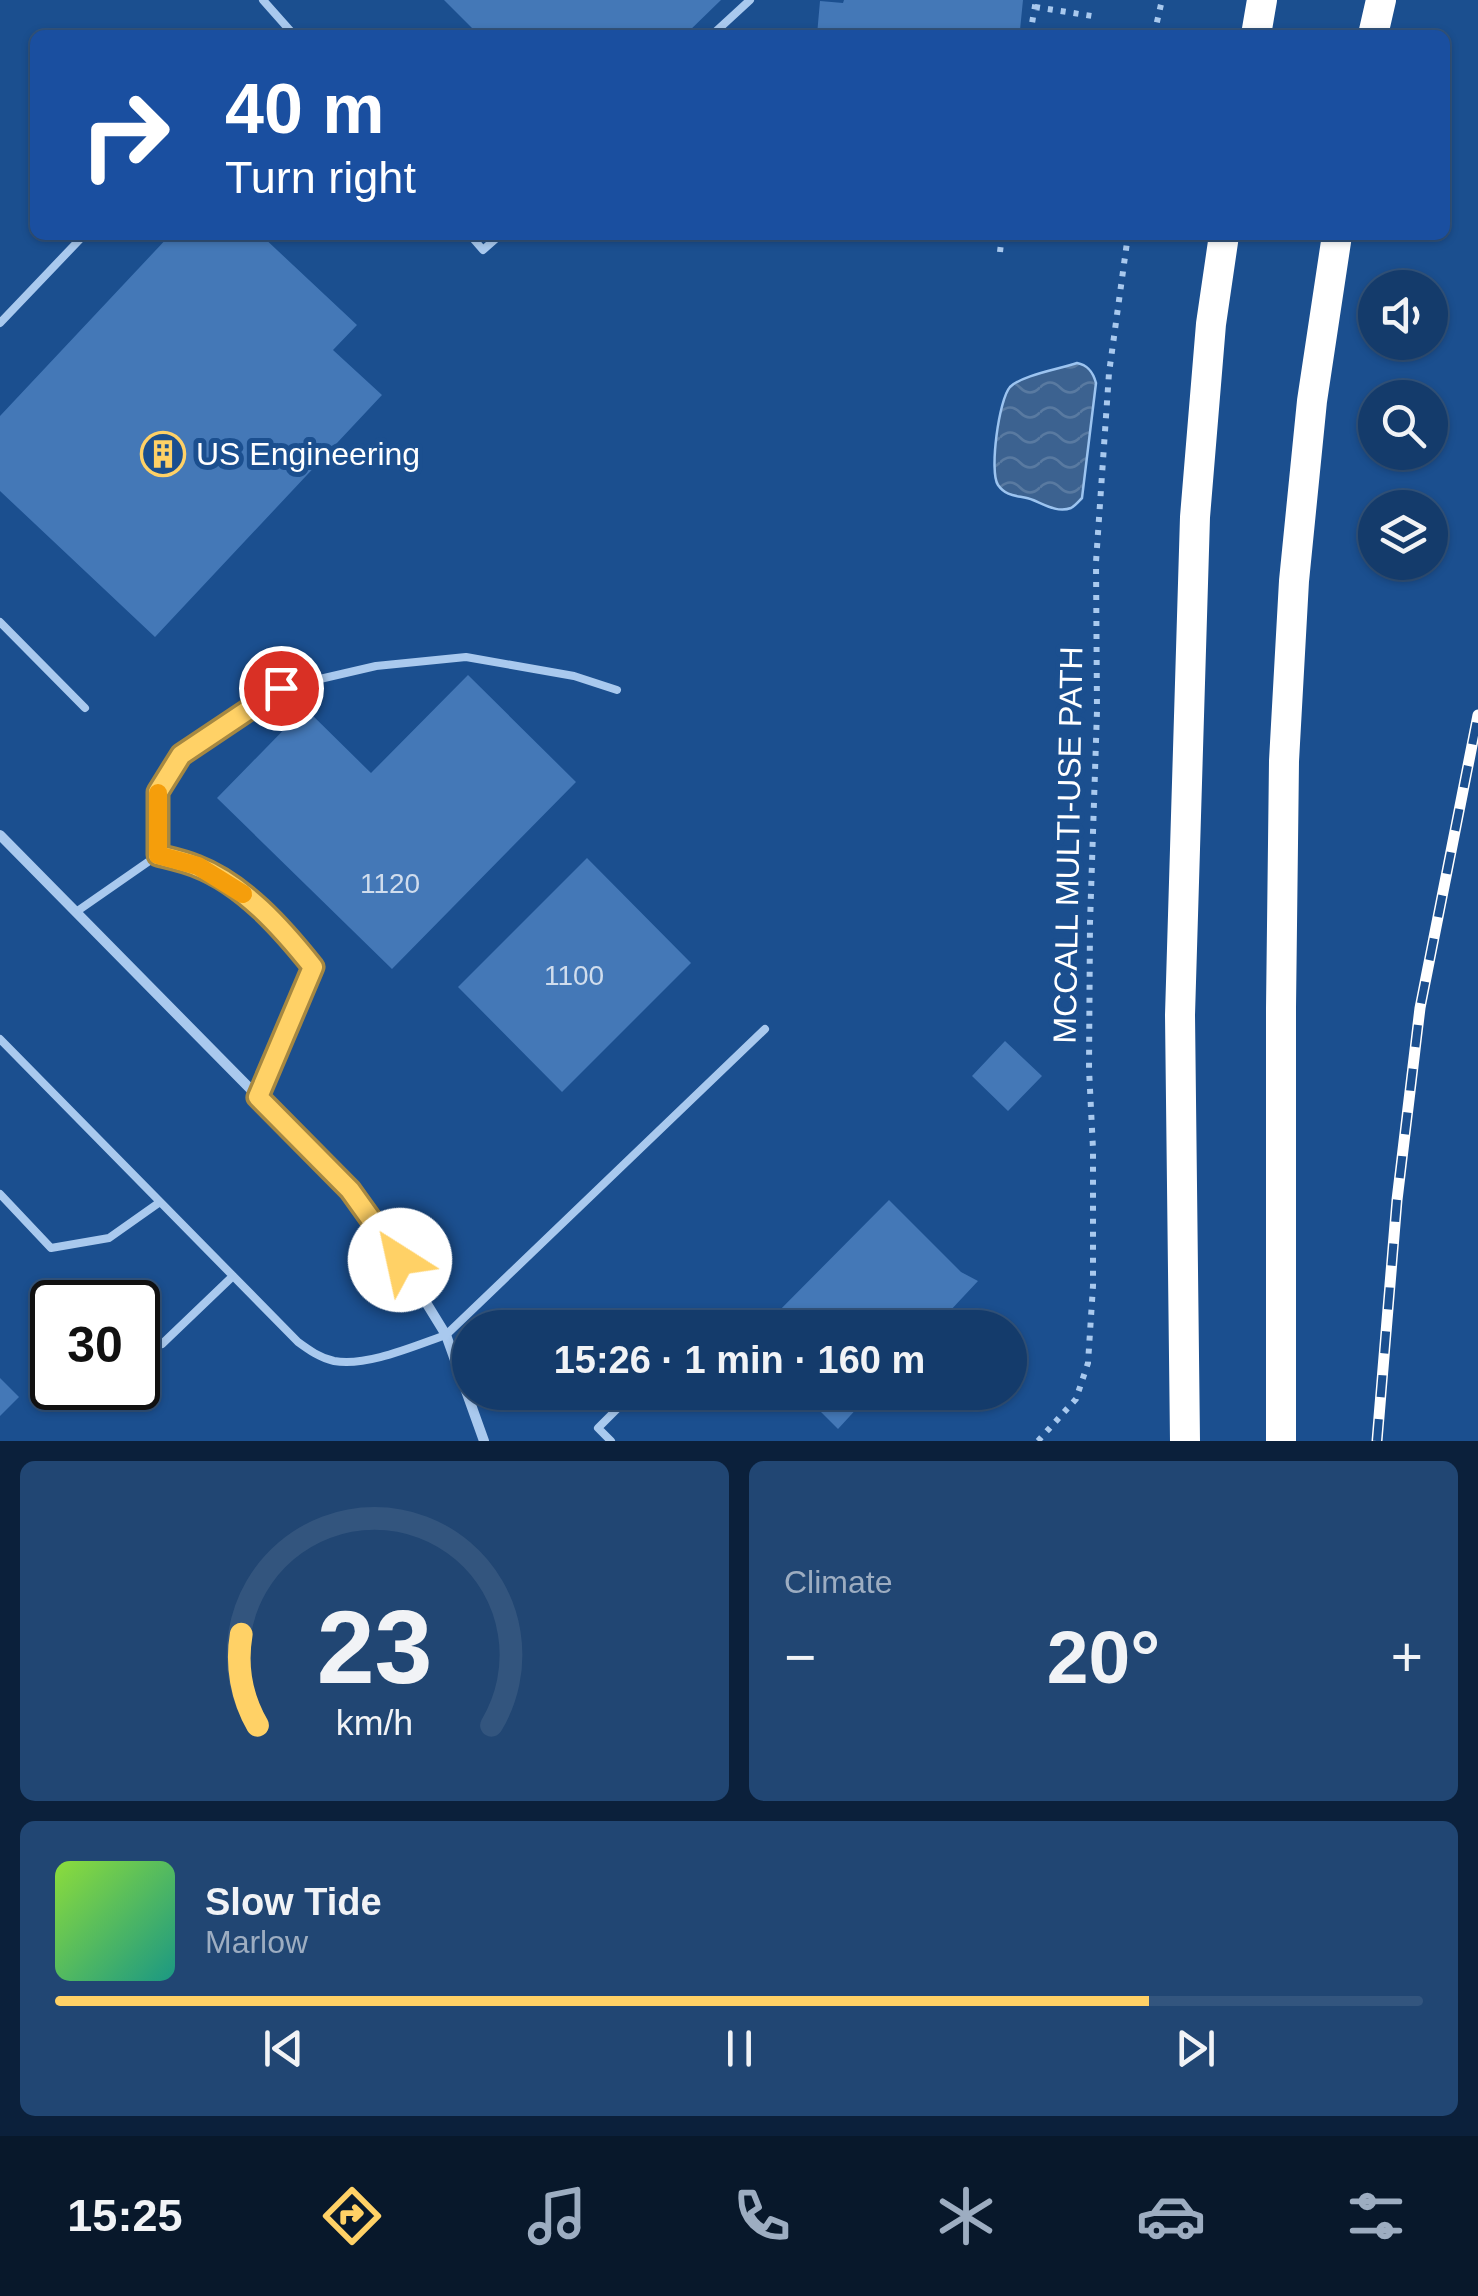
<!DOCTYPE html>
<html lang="en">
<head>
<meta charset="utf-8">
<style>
	body { margin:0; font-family:Helvetica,sans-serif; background:#214673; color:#f1f3f6; height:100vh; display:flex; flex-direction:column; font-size:38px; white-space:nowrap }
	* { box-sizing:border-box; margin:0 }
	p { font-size:32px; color:#9dadc1 }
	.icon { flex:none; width:55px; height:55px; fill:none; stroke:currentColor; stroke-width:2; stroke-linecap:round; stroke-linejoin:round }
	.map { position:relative; height:1441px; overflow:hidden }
	.sheet { display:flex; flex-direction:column; gap:20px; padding:20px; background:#0b203b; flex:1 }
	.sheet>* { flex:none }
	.banner { position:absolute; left:30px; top:30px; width:1420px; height:210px; border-radius:15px; box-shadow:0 2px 8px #0004,0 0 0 2px #33557e; background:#1a4fa0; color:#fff; overflow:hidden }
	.controls { position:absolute; left:1358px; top:270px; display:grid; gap:20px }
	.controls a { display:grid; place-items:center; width:90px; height:90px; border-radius:50%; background:#143b6b; box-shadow:0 2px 8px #0004,0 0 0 2px #33557e; font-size:50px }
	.speed { position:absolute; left:30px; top:1280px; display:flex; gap:20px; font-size:50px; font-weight:700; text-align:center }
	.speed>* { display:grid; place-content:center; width:130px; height:130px; border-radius:50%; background:#143b6b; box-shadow:0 2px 8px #0004,0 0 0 2px #33557e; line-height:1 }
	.speed .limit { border:5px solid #111; border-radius:15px; background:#fff; color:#111 }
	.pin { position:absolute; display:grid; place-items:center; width:85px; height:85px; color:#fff; margin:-42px; border:5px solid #fff; border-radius:50%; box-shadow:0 2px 10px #0007 }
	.me { position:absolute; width:110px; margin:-55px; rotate:325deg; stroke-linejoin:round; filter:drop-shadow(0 0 8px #0008) }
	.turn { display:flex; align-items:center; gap:35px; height:210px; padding:0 30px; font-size:45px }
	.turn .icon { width:130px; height:130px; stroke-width:2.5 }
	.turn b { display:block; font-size:70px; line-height:85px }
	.big { font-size:75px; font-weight:800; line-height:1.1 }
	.sheet .card { flex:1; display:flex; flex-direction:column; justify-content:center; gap:15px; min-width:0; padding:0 35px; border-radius:15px; background:#214673 }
	.sheet .dial { align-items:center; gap:0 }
	.dial svg { height:260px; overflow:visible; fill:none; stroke:#33557e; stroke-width:7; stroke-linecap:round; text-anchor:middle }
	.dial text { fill:#f1f3f6; stroke:none }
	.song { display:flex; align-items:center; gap:30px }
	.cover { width:120px; height:120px; border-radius:15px; background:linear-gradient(135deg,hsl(90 70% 55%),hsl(170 70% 35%)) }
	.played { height:10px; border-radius:5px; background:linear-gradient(90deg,#ffd166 80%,#33557e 80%) }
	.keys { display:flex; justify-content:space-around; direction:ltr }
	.heat { display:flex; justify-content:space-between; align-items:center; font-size:55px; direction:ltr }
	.sheet .tiles { flex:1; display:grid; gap:20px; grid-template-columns:1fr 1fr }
	.card:last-child { grid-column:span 2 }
	.trip { position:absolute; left:452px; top:1310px; width:575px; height:100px; border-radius:50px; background:#143b6b; box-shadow:0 2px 8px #0004,0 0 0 2px #33557e; font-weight:800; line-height:100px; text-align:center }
	.tab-bar { display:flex; height:160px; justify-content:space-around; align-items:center; background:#08182b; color:#9dadc1 }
	.tab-bar .icon { width:70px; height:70px }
	.tab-bar .current { color:#ffd166 }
	.tab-bar b { font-size:45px; color:#f1f3f6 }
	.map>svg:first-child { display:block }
	.water { fill:url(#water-waves); stroke:#9cc4f0; stroke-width:2.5 }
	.building { fill:#4478b7 }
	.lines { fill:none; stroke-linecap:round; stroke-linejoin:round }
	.path { stroke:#a9c9ee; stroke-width:6; stroke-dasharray:5 8; stroke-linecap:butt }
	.lane { stroke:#a9c9ee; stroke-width:8 }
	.street { stroke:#a9c9ee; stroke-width:10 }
	.highway { stroke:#fff; stroke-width:30 }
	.rail-casing { stroke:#fff; stroke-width:11 }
	.rail { stroke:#1b4f8f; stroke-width:8; stroke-dasharray:22; stroke-linecap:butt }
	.route-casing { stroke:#a68842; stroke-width:25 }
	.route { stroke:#ffd166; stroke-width:18 }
	.slow { stroke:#f59e0b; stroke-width:18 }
	.labels { text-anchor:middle; stroke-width:10; stroke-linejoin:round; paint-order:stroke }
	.number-label { font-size:28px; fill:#d0dded }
	.poi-label { font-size:32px; fill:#fff; stroke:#1b4f8f; text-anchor:start }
	.street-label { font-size:32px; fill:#fff; stroke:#1b4f8f }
</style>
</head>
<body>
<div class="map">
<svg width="1478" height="1441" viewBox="0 0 1478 1441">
	<defs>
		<pattern id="water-waves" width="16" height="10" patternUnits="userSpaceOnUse" patternTransform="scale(2.5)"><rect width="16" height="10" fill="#3c6290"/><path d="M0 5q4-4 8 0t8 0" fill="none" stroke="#597aa1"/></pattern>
	</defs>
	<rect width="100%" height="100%" fill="#1b4f8f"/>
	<!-- water -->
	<path class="water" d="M1077,363C1088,365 1093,372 1096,383L1082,498C1079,501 1075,506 1071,508C1058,513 1045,505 1033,500C1020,495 1007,498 998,485C989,472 999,399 1010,387C1022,375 1060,369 1077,363Z"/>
	<!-- building -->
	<path class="building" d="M444,0H721L685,35H479Z
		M844,0H1023L1020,30L1024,35H817L820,1L843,3Z
		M170,235H261L357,325L333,350L382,395L155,637L0,491V416Z
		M468,675L576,782L392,969L217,798L305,708L371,773Z
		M587,858L691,963L562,1092L458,987Z
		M1005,1041L1042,1076L1008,1111L972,1076Z
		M889,1200L961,1272L978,1281L934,1328H762Z
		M0,1378L19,1397L0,1416Z
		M801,1392H872L838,1429Z"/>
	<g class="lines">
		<!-- path -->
		<path class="path" d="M1035,7L1092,16
			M1030,35L1036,0
			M1154,35L1162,0
			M1000,252L1002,235
			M1038,1441L1076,1399L1088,1363L1093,1286V1149L1089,1069L1090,923L1097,711L1096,562L1109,373L1128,235"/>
		<!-- lane -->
		<path class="lane" d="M263,0L294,35
			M712,35L750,0
			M470,235L483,250L500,235
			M0,323L84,235
			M0,622L85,708
			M158,855V792L181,755L281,688L376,666L466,657L574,676L617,690
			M76,912L158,855C170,858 184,861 196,866C243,885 282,928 313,967L258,1097
			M0,1039L298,1342C309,1350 320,1358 334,1361C367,1367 414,1346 446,1335L765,1029
			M0,1194L51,1248L109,1238L160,1202
			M162,1344L233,1276
			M611,1441L598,1428L634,1392"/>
		<!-- street -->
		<path class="street" d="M0,835L350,1190L400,1260L446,1335L484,1441"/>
		<!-- highway -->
		<path class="highway" d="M1256,35L1262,0
			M1373,35L1381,0
			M1185,1441L1180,1015L1195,517L1211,324L1224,235
			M1281,1441V1008L1284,761L1294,581L1312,401L1337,235"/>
		<defs>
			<path id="rail" d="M1377,1441L1397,1200L1420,1008L1478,715"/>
		</defs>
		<!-- rail casing -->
		<use href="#rail" class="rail-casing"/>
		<!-- rail -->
		<use href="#rail" class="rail"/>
	</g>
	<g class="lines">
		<defs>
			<path id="route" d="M281,688L181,755L158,792V855C170,858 184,861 196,866C243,884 282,928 313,967L258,1097L350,1190L400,1260"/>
		</defs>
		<!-- route casing -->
		<use href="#route" class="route-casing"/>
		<!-- route -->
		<use href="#route" class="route"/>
		<!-- slow -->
		<path class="slow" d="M158,793V855L198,866L243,894"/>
	</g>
	<!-- icons -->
	<defs>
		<symbol id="building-ring" viewBox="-11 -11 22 22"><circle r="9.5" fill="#1b4f8f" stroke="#ffd166" stroke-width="1.5"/><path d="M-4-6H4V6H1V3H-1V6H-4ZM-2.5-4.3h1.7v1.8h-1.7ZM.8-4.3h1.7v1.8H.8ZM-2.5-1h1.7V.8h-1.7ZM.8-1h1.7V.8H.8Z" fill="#ffd166"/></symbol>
	</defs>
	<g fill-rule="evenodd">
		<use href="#building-ring" x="138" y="429" width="50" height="50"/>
	</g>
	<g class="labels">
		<!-- number labels -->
		<g class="number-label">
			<text x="390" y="893">1120</text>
			<text x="574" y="985">1100</text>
		</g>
		<!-- poi labels -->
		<g class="poi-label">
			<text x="196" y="465">US Engineering</text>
		</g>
		<!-- street labels -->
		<g class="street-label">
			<text transform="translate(1068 845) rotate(-89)" y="11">MCCALL MULTI-USE PATH</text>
		</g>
	</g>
</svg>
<div class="controls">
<a><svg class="icon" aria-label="sound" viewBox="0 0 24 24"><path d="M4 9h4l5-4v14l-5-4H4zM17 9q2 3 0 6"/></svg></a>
<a><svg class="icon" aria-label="search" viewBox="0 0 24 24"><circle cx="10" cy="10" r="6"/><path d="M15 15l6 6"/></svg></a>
<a><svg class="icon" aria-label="layers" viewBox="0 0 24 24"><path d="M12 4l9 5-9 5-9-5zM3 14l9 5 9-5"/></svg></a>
</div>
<div class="speed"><div class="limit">30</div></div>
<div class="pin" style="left:281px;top:688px;background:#d93025"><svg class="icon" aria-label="arrive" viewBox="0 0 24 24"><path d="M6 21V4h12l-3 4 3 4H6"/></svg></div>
<svg class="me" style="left:400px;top:1260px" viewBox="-20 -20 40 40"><circle r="19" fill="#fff"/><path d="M0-13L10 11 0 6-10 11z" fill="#ffd166"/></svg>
<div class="trip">15:26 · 1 min · 160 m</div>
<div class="banner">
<div class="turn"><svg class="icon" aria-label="right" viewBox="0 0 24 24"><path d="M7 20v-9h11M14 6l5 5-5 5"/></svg><div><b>40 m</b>Turn right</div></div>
</div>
</div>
<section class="sheet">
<div class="tiles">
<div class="card dial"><svg viewBox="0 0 100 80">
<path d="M14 69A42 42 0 1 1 86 69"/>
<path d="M14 69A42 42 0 0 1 9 41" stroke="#ffd166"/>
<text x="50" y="56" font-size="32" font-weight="700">23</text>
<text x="50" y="72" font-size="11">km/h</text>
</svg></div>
<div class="card"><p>Climate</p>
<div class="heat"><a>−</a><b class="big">20°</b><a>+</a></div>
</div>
<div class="card">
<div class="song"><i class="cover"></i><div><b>Slow Tide</b><p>Marlow</p></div></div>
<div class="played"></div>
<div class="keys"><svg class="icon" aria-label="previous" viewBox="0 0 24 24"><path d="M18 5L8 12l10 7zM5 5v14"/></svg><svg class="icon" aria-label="pause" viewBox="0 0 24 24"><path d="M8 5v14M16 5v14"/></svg><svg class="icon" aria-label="next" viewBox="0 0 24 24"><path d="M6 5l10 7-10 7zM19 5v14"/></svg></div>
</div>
</div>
</section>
<nav class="tab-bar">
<b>15:25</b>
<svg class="icon current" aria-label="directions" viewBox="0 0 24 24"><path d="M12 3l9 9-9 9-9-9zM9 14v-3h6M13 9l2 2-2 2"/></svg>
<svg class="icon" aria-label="music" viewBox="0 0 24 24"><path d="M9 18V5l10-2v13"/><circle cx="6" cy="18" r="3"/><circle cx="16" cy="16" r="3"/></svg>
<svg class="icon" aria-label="phone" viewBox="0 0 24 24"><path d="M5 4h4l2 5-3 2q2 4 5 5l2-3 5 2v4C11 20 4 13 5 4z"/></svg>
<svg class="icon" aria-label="climate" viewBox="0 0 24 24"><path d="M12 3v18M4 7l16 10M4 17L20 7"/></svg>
<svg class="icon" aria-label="car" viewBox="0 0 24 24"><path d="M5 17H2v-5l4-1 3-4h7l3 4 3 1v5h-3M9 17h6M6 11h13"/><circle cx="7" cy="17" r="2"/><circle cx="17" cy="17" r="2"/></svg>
<svg class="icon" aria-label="filters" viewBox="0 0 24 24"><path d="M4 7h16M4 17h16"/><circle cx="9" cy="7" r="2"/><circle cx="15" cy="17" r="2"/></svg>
</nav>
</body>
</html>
